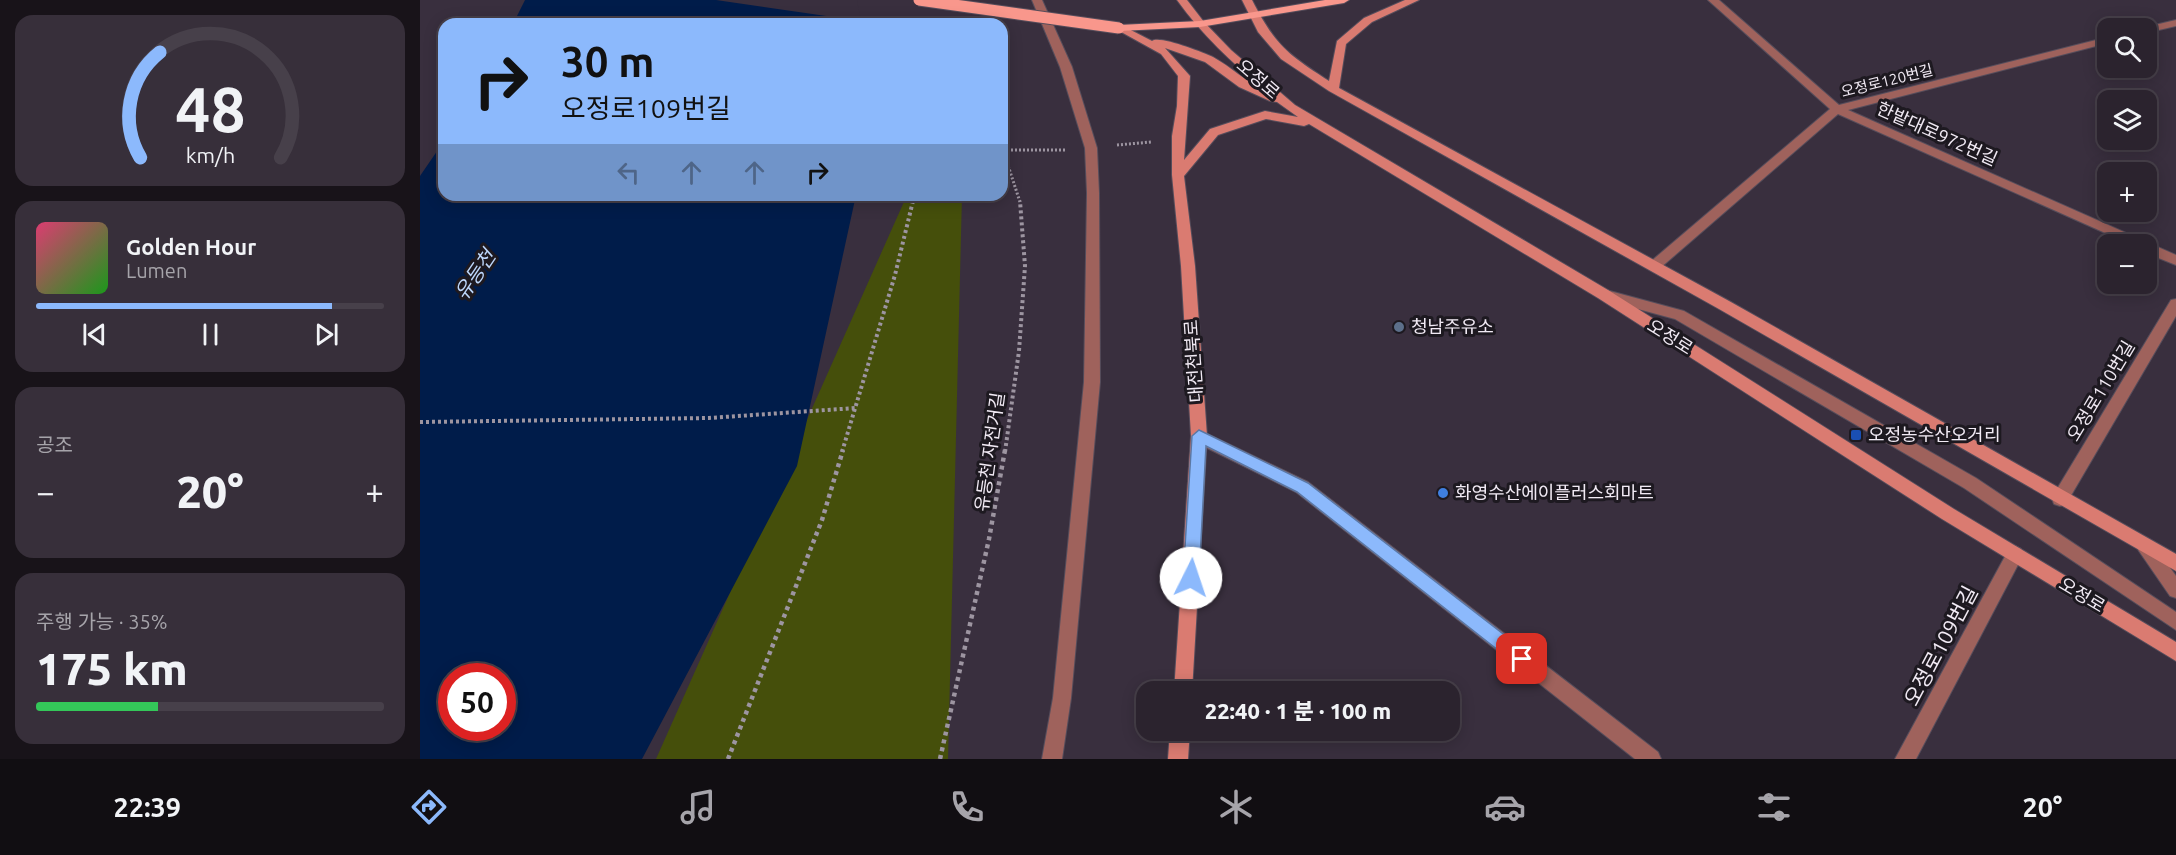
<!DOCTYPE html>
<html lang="ko">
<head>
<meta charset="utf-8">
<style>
	body { margin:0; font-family:Ubuntu,"Noto Sans KR",sans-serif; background:#372f3a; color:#f1f3f6; height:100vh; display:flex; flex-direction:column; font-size:22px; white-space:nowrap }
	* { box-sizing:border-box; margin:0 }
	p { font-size:20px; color:#a6a4aa }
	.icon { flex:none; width:33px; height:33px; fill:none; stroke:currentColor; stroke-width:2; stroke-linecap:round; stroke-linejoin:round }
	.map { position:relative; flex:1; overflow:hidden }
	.details { display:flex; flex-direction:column; gap:15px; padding:15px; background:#181319; width:420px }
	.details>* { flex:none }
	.guide { position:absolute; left:18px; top:18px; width:570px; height:183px; border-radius:18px; box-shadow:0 3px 15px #0003,0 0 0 2px #47404a; background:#8cb9fc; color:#111; overflow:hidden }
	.controls { position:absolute; left:1677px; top:18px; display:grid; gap:12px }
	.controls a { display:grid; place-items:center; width:60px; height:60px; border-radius:12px; background:#2b232e; box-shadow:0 3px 15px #0003,0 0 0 2px #47404a; font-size:30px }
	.speed { position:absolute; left:18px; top:663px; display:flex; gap:12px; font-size:30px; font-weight:700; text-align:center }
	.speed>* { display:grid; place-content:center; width:78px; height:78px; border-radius:50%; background:#2b232e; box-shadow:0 3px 15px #0003,0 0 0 2px #47404a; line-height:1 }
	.speed .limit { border:9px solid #d22; background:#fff; color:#111 }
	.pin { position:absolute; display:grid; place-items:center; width:51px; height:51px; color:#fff; margin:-26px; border-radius:12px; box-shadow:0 3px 9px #0006 }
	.me { position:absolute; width:66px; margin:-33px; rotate:4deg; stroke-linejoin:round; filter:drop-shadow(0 0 4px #0008) }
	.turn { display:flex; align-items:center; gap:21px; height:126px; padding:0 24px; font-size:27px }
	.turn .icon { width:78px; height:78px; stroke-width:2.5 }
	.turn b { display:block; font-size:42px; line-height:51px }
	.lanes { display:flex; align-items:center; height:57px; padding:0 24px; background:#0003; justify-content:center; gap:30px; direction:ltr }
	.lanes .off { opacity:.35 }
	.big { font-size:45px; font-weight:800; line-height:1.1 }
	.details .card { flex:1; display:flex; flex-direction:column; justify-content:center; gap:9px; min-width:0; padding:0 21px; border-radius:18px; background:#372f3a }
	.details .dial { align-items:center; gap:0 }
	.dial svg { height:156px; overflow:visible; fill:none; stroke:#47404a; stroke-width:7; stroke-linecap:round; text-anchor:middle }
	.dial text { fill:#f1f3f6; stroke:none }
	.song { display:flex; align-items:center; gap:18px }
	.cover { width:72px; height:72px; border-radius:9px; background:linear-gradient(135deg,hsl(340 70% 55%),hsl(120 70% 35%)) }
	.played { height:6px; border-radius:3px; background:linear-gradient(90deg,#8cb9fc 85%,#47404a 85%) }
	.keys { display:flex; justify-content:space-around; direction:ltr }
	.heat { display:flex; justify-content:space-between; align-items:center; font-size:33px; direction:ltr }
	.charge { height:9px; border-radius:4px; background:linear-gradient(90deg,#34c759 35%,#47404a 0) }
	.trip { position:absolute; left:716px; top:681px; width:324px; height:60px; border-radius:18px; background:#2b232e; box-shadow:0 3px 15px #0003,0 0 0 2px #47404a; font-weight:800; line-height:60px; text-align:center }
	.dock { display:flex; height:96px; justify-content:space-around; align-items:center; background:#110e12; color:#a6a4aa }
	.dock .icon { width:42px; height:42px }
	.dock .selected { color:#8cb9fc }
	.dock b { font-size:27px; color:#f1f3f6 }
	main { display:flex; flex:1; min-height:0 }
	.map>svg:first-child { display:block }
	.green { fill:#454f0b }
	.water { fill:#001c4a; fill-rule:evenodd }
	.pier { fill:#392f3e }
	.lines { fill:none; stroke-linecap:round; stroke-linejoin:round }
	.service-casing { stroke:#564d5b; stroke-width:2 }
	.minor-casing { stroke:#564d5b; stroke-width:2 }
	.tertiary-casing { stroke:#564d5b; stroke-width:2 }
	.secondary-casing { stroke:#564d5b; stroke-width:2 }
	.primary-casing { stroke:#564d5b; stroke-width:2 }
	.path-far2 { stroke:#9d95a1; stroke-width:3; stroke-dasharray:2 2; stroke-linecap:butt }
	.path-far1 { stroke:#9d95a1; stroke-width:4; stroke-dasharray:3 3; stroke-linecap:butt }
	.path { stroke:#9d95a1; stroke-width:4.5; stroke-dasharray:4 4; stroke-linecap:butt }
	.service { fill:#9f625c; fill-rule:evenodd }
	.minor { fill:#9f625c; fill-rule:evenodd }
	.tertiary { fill:#9f625c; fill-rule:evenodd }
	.secondary { fill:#da7b71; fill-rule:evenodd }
	.primary { fill:#f9978c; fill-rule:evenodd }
	.primary-bridge-casing { stroke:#564d5b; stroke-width:13; stroke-linecap:butt }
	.primary-bridge { stroke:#f9978c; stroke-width:11 }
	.route { fill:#8cb9fc; stroke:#5b78a4; stroke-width:1.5 }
	.service-dot { fill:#5c6f8a; stroke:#1d1920; stroke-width:2 }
	.transit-dot { fill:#1a4fb4; stroke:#1d1920; stroke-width:2 }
	.shop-dot { fill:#3f7fe0; stroke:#1d1920; stroke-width:2 }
	.labels { text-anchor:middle; stroke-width:6; stroke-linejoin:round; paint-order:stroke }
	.far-street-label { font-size:15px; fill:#f1eaf4; stroke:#1d1920 }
	.street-label { font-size:18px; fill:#f1eaf4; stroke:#1d1920 }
	.poi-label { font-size:18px; fill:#f1eaf4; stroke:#1d1920; text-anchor:start }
	.water-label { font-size:20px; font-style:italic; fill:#bdd7fc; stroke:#1d1920 }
	.near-street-label { font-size:21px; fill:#f1eaf4; stroke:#1d1920 }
</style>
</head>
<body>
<main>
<section class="details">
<div class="card dial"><svg viewBox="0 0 100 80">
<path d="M14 69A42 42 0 1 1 86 69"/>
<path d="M14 69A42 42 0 0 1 24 15" stroke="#8cb9fc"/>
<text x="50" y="56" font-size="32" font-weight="700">48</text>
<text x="50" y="72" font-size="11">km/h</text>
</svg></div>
<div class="card">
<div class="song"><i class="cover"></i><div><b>Golden Hour</b><p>Lumen</p></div></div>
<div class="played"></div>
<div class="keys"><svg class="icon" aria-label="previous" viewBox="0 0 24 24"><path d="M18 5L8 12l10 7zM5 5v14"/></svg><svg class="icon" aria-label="pause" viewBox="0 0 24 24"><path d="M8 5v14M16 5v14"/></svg><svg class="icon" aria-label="next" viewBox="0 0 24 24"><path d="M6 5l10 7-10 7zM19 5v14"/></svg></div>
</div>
<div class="card"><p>공조</p>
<div class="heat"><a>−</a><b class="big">20°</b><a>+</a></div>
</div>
<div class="card"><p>주행 가능 · 35%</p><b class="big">175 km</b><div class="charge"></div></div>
</section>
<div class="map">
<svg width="1756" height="759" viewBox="0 0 1756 759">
	<rect width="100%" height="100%" fill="#392f3e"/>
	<!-- green -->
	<path class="green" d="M487,195H542L528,759H236Z"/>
	<!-- water -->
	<path class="water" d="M105,0H434L439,24H93Z
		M24,141V195H436L377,466L222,759H0V176ZM32,676H82V728H32Z"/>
	<!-- pier -->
	<path class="pier" d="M296,0H437L441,21Z"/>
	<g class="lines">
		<defs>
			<path id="service" d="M1186,290L1264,311L1556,478L1756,612V630L1544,488L1255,319L1181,299L1179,295Z
				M1725,538L1731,541L1756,576V598L1750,596L1719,551L1716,546L1719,541Z"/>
			<path id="minor" d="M1288,0H1299L1419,105L1688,37V43L1428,110L1756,255V265L1726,253V244H1710L1418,114L1239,269H1229L1227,266L1229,263L1410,109Z
				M1756,20V26L1726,33V28H1722Z
				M1756,299V316L1646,504L1640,506L1634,504L1632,499L1634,494L1751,300Z
				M779,430L888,482L1238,752L1241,759H1215L876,492L773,441L771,436L773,431Z
				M1595,546L1601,549L1604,554L1601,559L1496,759H1475L1589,549Z"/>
			<path id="tertiary" d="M612,0H622L652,67L677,148L679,193L680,382L651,698L642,759H622L633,698L664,382L667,193L665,148L640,67Z"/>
			<path id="secondary" d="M757,0H767L784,22L811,50L875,105L1188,290L1534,509L1756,642V661L1522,519L1178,298L889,124L884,126L846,119L798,135L764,176L775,266L787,436L772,692H754L771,436L761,266L752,175V136L757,106L758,76L741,54L694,28L703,26L732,41C739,35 782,52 793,57C811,67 825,81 844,90C812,62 782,35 757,0ZM745,48L785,62L819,87L850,101L857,102L878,117L845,111L790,129L764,160L770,76Z
				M822,0H832C855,45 867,54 909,81L917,41L944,18L985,0H999L952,22L926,44L919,88L1309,301L1756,554V571L1299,309L909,91L861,59L838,32Z
				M750,730H770L768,759H748Z"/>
			<path id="primary" d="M905,0H929L924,3L780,27L699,31L694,28L699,25L780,21Z"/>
		</defs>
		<!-- service casing -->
		<use href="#service" class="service-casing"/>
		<!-- minor casing -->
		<use href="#minor" class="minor-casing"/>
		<!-- tertiary casing -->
		<use href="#tertiary" class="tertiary-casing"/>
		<!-- secondary casing -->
		<use href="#secondary" class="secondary-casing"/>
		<!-- primary casing -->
		<use href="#primary" class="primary-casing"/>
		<!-- path-far2 -->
		<path class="path-far2" d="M697,145L731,142
			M582,147L600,202
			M583,150H647
			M492,202L494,195"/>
		<!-- path-far1 -->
		<path class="path-far1" d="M0,422L289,418L436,408
			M422,452L475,275L493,201
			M585,452L599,351L605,266L600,201"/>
		<!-- path -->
		<path class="path" d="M308,759L402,520L423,450
			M520,759L569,539L585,450"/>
		<!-- service -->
		<use href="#service" class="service"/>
		<!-- minor -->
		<use href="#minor" class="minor"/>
		<!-- tertiary -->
		<use href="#tertiary" class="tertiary"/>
		<!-- secondary -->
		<use href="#secondary" class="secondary"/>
		<!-- primary -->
		<use href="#primary" class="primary"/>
		<defs>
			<path id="primary-bridge" d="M499,0L699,28"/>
		</defs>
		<!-- primary-bridge casing -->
		<use href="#primary-bridge" class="primary-bridge-casing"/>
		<!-- primary-bridge -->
		<use href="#primary-bridge" class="primary-bridge"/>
	</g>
	<!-- route -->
	<path class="route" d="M779,430L888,483L1108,653L1111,659L1108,665L1102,667L1097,665L877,492L786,446L779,578L777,583L771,585L765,583L763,578L772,436Z"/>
	<!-- markers -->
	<circle class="service-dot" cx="979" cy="327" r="6"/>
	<rect class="transit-dot" x="1430" y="429" width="12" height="12" rx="3"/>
	<circle class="shop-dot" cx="1023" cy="493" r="6"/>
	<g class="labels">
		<!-- far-street labels -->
		<g class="far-street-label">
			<text transform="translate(1467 81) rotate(-14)" y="5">오정로120번길</text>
		</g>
		<!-- street labels -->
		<g class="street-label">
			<text transform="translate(838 79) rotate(41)" y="6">오정로</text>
			<text transform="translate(1517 134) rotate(24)" y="6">한밭대로972번길</text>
			<text transform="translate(1250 337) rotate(32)" y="6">오정로</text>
			<text transform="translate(774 361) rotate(-94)" y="6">대전천북로</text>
			<text transform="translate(1681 391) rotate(-59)" y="6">오정로110번길</text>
			<text transform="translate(570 452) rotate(-82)" y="6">유등천 자전거길</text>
			<text transform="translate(1662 595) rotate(31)" y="6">오정로</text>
		</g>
		<!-- poi labels -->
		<g class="poi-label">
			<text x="991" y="333">청남주유소</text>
			<text x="1448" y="441">오정농수산오거리</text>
			<text x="1035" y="499">화영수산에이플러스회마트</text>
		</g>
		<!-- water labels -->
		<g class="water-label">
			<text transform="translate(55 275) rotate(-56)" y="7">유등천</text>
		</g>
		<!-- near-street labels -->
		<g class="near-street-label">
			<text transform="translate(1521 646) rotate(-62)" y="7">오정로109번길</text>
		</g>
	</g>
</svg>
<div class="controls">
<a><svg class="icon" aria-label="search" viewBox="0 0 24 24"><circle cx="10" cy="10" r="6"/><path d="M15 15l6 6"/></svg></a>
<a><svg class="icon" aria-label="layers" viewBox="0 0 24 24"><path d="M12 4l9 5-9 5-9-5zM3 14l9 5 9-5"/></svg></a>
<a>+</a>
<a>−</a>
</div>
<div class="speed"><div class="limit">50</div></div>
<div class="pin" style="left:1102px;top:659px;background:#d93025"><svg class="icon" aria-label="arrive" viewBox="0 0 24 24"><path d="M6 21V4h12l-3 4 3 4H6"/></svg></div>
<svg class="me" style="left:771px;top:578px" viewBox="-20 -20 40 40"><circle r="19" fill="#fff"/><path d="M0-13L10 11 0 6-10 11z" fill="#8cb9fc"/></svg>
<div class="trip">22:40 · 1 분 · 100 m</div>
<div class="guide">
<div class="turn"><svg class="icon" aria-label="right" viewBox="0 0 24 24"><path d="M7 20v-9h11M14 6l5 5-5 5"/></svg><div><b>30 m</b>오정로109번길</div></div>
<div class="lanes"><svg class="icon off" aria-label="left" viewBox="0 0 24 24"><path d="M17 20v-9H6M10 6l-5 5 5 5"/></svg><svg class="icon off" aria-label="ahead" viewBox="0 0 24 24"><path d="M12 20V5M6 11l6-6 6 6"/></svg><svg class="icon off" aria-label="ahead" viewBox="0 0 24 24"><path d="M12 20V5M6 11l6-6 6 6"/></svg><svg class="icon" aria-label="right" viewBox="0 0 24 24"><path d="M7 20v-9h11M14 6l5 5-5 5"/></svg></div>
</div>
</div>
</main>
<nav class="dock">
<b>22:39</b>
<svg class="icon selected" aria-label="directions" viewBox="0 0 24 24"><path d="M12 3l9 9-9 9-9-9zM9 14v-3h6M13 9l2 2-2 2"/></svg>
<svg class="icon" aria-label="music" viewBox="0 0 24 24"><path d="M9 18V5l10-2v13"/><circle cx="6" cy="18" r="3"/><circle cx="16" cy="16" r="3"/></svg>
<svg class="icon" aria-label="phone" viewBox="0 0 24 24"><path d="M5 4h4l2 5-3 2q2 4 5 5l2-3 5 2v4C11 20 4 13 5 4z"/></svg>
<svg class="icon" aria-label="climate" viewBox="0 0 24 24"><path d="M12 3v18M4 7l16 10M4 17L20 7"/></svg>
<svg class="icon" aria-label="car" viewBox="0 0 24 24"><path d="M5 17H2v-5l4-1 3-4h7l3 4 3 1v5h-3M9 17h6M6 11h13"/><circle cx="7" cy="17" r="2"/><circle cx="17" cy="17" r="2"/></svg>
<svg class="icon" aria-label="filters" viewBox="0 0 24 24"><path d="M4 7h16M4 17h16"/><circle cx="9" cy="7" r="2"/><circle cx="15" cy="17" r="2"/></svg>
<b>20°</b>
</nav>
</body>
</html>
